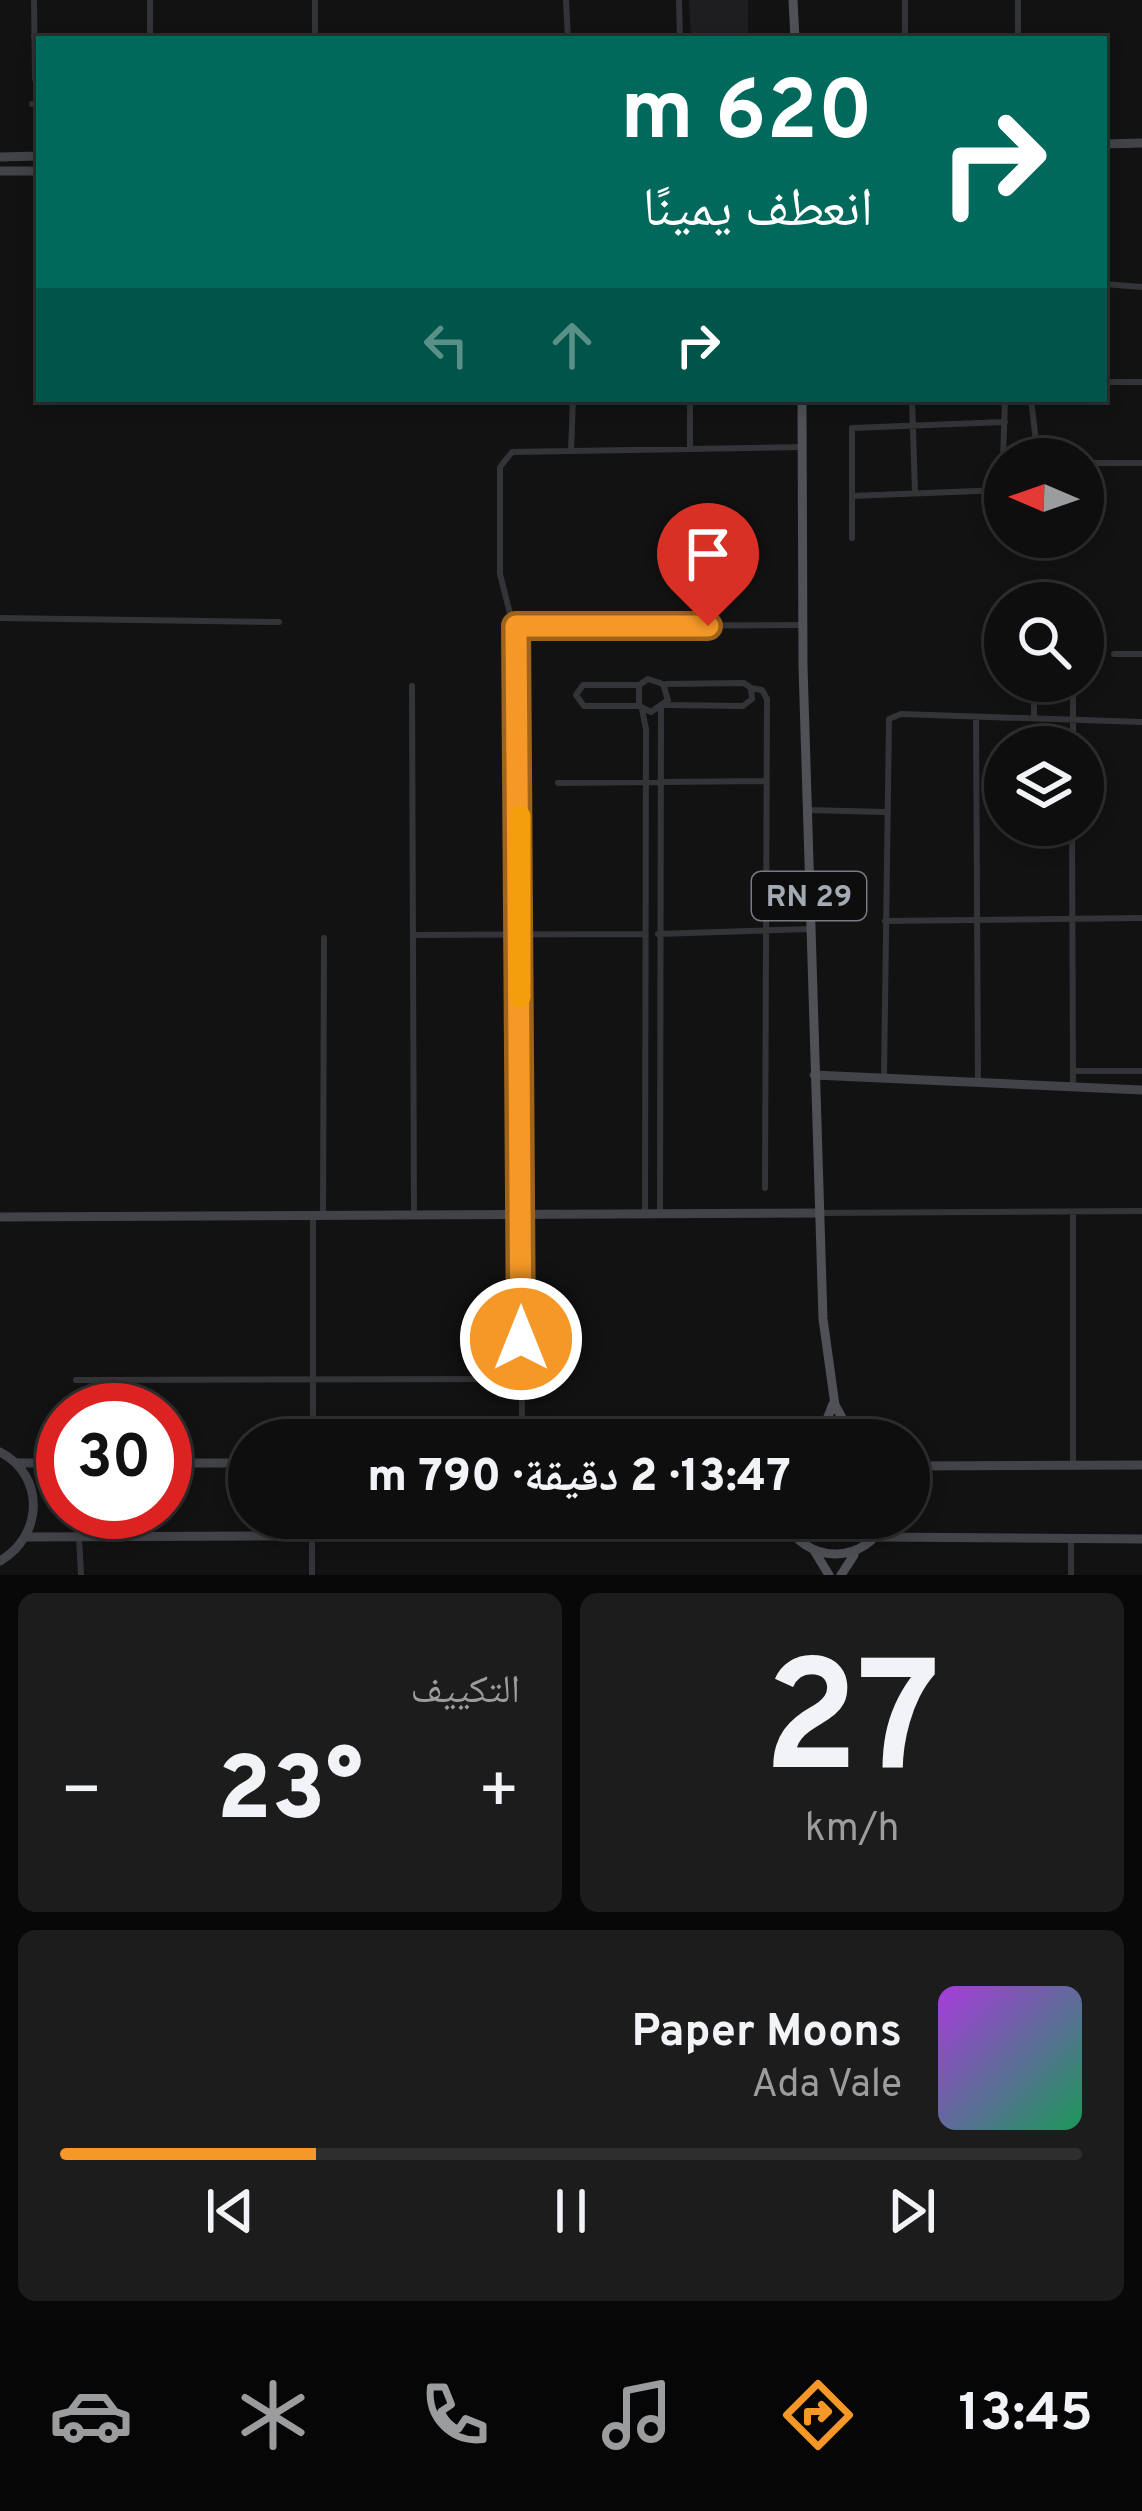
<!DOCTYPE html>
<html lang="ar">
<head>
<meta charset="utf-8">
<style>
	body { margin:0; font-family:Overpass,"Noto Naskh Arabic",sans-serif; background:#1c1c1c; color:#f1f3f6; direction:rtl; height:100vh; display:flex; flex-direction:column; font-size:45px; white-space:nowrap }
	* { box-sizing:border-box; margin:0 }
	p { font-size:39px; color:#9b9c9e }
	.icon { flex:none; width:66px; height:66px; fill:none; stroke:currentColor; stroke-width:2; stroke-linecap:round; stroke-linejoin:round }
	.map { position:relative; height:1575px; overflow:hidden; direction:ltr }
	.panel { display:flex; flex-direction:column; gap:18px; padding:18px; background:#080808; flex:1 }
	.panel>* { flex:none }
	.top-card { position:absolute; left:36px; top:36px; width:1071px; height:366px; border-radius:0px; box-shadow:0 6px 18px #0003,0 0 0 3px #2e2e2e; direction:rtl; background:#00695c; color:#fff; overflow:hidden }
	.needle { width:78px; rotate:272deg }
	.buttons { position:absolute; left:984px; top:438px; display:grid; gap:24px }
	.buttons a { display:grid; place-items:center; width:120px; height:120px; border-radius:50%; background:#0e0e0e; box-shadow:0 6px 18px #0003,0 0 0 3px #2e2e2e; font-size:60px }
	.speed { position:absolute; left:36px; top:1383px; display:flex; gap:24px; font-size:60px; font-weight:700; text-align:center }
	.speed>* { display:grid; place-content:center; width:156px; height:156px; border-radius:50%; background:#0e0e0e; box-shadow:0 6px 18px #0003,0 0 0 3px #2e2e2e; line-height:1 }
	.speed .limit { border:18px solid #d22; background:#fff; color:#111 }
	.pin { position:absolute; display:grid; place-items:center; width:102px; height:102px; color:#fff; margin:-123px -51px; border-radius:50% 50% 50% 0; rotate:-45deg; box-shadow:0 0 12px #0007 }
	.pin .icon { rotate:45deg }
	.me { position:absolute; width:132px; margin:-66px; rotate:0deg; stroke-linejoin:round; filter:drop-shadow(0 0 9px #0008) }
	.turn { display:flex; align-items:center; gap:42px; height:252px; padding:0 36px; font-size:54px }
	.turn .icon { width:156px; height:156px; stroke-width:2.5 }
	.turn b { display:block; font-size:84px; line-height:102px }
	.lanes { display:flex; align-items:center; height:114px; padding:0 36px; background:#0003; justify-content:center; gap:60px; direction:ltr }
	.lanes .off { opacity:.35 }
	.big { font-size:90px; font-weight:800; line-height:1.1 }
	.panel .tile { flex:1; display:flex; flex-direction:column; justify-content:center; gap:18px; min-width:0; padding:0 42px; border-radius:18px; background:#1c1c1c }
	.panel .dial { align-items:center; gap:0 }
	.dial b { font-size:156px; line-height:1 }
	.song { display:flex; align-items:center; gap:36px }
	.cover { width:144px; height:144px; border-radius:18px; background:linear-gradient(135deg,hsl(280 70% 55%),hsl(150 70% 35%)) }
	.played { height:12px; border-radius:6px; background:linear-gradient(90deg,#f59828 25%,#2e2e2e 25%) }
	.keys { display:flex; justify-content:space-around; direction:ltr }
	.heat { display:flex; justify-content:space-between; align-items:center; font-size:66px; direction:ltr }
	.panel .tiles { flex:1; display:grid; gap:18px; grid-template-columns:1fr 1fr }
	.tile:last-child { grid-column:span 2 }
	.trip { position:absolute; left:228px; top:1419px; width:702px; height:120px; border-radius:60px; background:#0e0e0e; box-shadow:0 6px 18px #0003,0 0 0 3px #2e2e2e; font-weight:800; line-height:120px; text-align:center; direction:rtl }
	.tab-bar { display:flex; height:192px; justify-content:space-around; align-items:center; background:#060606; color:#9b9c9e }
	.tab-bar .icon { width:84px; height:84px }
	.tab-bar .on { color:#f59828 }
	.tab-bar b { font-size:54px; color:#f1f3f6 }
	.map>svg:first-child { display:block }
	.built { fill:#1e1e20 }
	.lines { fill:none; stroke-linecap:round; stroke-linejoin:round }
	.street { stroke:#333438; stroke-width:6 }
	.secondary { stroke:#414348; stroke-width:9 }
	.primary { stroke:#4f5157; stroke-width:9 }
	.route-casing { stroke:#9f631a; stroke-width:30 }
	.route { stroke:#f59828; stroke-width:21 }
	.slow { stroke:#f59e0b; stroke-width:21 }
	.labels { text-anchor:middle; stroke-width:12; stroke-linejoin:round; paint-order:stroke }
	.shield { fill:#0d0d0e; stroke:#767b82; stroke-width:3 }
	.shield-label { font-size:30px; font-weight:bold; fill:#a3aab4 }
</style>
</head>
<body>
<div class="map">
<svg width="1142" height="1575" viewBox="0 0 1142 1575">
	<rect width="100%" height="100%" fill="#121213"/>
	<!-- built -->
	<path class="built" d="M689,0H748V39H691Z"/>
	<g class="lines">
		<!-- street -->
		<path class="street" d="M34,0L35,79L39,78
			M315,0V39
			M566,0L568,39
			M679,0L680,39
			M905,0V39
			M1018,0V39
			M150,35V0
			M34,36L150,37
			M32,104H39
			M1104,284L1142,287
			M1104,382H1142
			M690,399V449
			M912,399L915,493
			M1031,399L1038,459
			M571,451L802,447
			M1083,463H1142
			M852,496L1002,490L1005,399
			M852,538V428L1005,422
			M0,618L279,622
			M516,626L804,625
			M1114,654H1142
			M1034,681V719
			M412,686L414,1214
			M751,688L762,690L767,699L765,1188
			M665,705L743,706L752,699L751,688L744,683L666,684
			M639,706V685L648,679L663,684L668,700L651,712L639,706H584L576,695L583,685H639
			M642,709L646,729L645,1212
			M976,717L978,1082
			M1073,747V681
			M558,783L766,781
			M807,810L885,812
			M1072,825L1073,1087
			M885,921L1142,918
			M658,934L810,929
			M413,935L645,934
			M1073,1071H1142
			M884,1077L889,719L901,714L1142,722
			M1073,1212V1465
			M660,1213L661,709
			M819,1213L1142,1211
			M323,1214L324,938
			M76,1380L521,1379
			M313,1440V1214
			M522,1440L520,653L500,574V467L512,452L571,451L573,399
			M79,1537L81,1575
			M1071,1539V1575
			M312,1575V1518"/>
		<!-- secondary -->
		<path class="secondary" d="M1104,144L1142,143
			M0,157L39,156
			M0,171H39
			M814,1075L1142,1090
			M0,1217L819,1213
			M0,1452C46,1476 43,1536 0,1561
			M18,1463H63
			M165,1463H249
			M909,1466L1142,1465
			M26,1537L792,1534
			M876,1537L1142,1539"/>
		<!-- primary -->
		<path class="primary" d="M793,0L795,39
			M802,399L803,666L823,1319L835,1405L854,1440
			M819,1440L833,1404
			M783,1518C804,1565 866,1567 887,1518
			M815,1552L829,1575
			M841,1575L854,1555"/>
	</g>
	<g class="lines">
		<defs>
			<path id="route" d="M521,1339L516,626H708"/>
		</defs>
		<!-- route casing -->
		<use href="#route" class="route-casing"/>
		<!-- route -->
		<use href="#route" class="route"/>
		<!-- slow -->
		<path class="slow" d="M520,816V997"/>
	</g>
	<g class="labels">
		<!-- shield labels -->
		<rect class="shield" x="752" y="872" width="114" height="48" rx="9"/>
		<g class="shield-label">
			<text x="809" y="906">RN 29</text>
		</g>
	</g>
</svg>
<div class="buttons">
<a><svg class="needle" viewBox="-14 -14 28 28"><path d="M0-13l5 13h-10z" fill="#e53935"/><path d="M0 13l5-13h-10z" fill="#9b9c9e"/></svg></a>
<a><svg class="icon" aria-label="search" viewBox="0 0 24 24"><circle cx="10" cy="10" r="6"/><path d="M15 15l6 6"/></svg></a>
<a><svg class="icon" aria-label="layers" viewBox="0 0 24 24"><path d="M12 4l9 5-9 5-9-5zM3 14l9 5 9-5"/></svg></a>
</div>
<div class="speed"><div class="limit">30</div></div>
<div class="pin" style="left:708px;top:626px;background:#d93025"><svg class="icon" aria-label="arrive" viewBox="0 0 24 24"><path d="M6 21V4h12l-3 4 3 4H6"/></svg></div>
<svg class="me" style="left:521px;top:1339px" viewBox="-20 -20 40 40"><circle r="17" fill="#f59828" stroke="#fff" stroke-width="3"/><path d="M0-11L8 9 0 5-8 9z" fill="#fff"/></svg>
<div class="trip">13:47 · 2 دقيقة · 790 m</div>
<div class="top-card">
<div class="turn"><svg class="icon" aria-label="right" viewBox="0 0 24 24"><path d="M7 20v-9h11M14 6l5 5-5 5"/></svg><div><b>620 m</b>انعطف يمينًا</div></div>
<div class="lanes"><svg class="icon off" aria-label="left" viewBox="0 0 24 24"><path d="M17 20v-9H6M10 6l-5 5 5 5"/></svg><svg class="icon off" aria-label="ahead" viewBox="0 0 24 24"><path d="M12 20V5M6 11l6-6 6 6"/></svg><svg class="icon" aria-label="right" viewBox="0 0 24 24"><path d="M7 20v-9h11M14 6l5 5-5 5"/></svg></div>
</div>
</div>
<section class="panel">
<div class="tiles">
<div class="tile dial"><b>27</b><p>km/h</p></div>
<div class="tile"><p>التكييف</p>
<div class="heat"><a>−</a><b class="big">23°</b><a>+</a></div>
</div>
<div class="tile">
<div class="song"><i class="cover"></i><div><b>Paper Moons</b><p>Ada Vale</p></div></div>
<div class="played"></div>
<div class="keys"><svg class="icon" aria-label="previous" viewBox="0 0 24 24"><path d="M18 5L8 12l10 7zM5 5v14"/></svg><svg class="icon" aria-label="pause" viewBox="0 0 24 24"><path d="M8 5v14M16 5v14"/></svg><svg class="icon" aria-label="next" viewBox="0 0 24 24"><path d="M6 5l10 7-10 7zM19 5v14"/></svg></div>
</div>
</div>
</section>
<nav class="tab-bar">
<b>13:45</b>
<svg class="icon on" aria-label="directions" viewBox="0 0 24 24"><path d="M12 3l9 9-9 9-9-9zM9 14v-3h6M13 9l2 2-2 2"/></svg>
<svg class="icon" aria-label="music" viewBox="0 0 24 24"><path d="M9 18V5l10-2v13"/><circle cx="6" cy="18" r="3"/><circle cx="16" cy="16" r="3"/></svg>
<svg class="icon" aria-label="phone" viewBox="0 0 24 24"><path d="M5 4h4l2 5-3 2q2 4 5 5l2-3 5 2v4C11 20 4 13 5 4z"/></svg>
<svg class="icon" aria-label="climate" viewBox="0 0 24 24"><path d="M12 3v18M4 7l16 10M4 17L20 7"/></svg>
<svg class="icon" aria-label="car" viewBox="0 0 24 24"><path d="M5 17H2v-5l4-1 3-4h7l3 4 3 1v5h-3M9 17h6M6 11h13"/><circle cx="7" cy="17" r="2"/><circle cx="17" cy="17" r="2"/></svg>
</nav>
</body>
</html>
